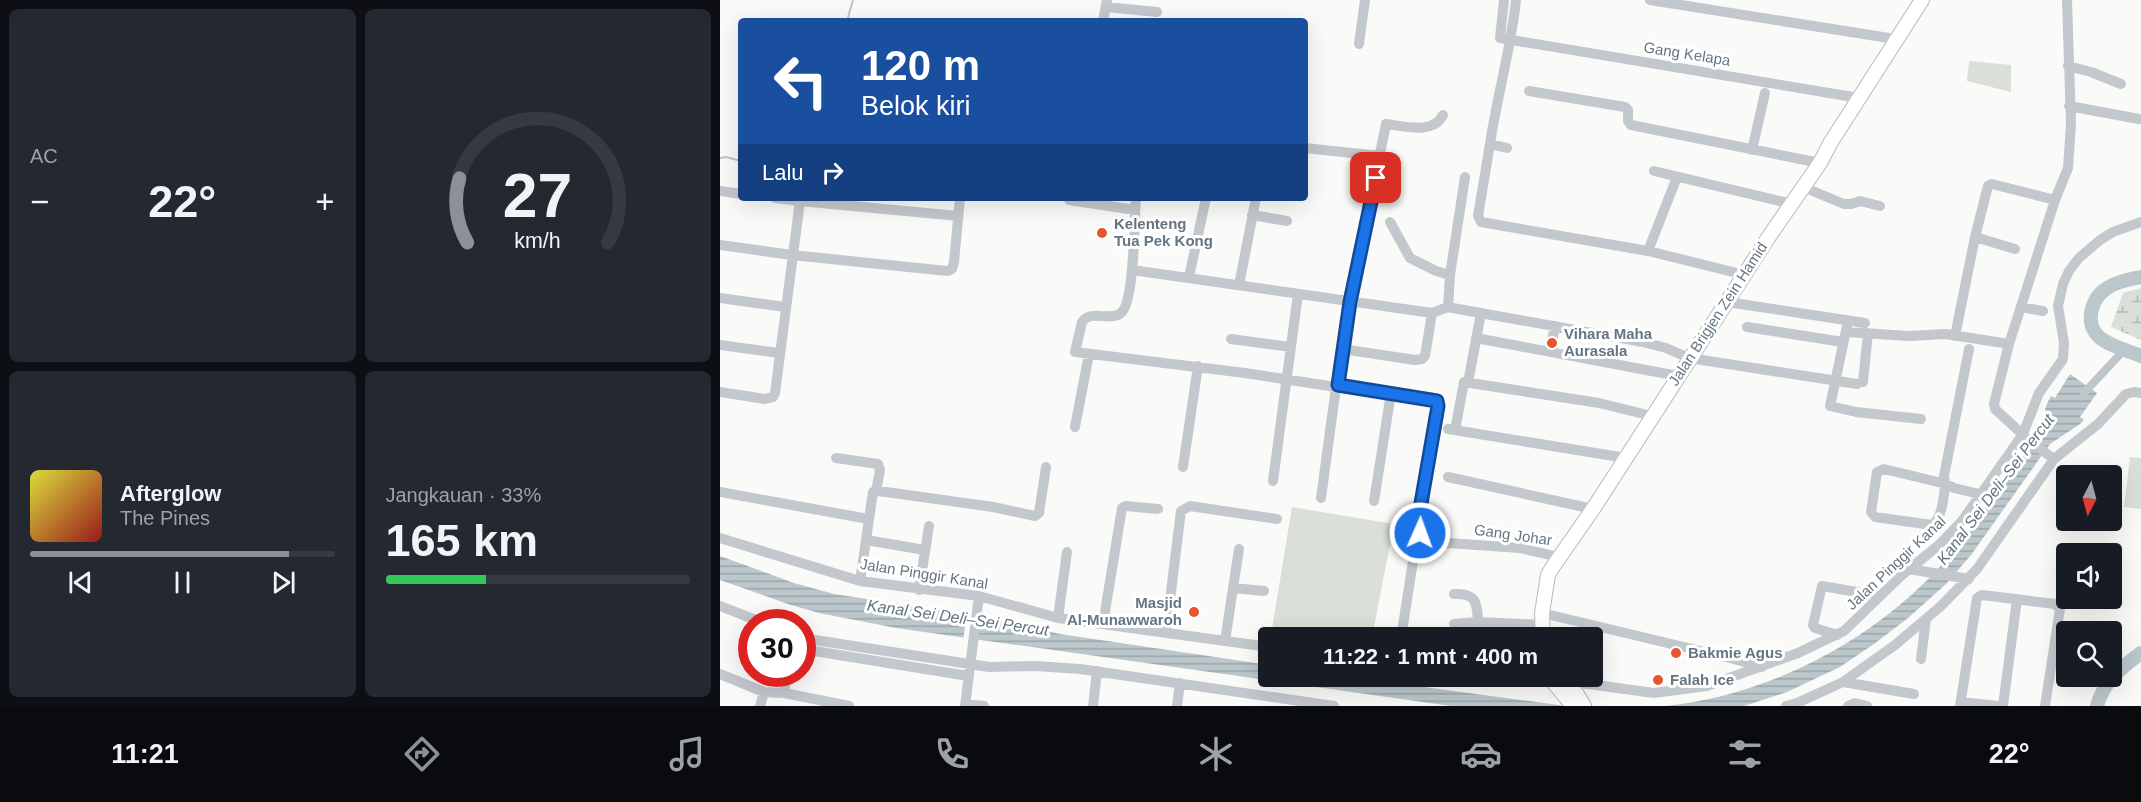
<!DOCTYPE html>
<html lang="id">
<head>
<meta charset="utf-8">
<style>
	body { margin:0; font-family:Arial,sans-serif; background:#242831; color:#f1f3f6; height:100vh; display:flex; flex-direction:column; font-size:22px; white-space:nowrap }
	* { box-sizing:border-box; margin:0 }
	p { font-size:20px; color:#9ea1a6 }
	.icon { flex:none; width:33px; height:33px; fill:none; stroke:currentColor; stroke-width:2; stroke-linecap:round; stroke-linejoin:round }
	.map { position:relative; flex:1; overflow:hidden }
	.drawer { display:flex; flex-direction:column; gap:9px; padding:9px; background:#0d0f14; width:720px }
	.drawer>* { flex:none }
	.top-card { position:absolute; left:18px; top:18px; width:570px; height:183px; border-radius:6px; box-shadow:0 6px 24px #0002; background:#1a4fa0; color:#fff; overflow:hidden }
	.needle { width:39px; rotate:186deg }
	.fabs { position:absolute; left:1336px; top:465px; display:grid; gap:12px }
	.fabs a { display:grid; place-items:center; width:66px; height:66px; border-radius:6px; background:#171b24; box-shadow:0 6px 24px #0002; font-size:30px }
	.speed { position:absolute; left:18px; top:609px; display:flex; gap:12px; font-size:30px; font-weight:700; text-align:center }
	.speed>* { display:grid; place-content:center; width:78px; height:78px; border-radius:50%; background:#171b24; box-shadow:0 6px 24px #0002; line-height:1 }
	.speed .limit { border:9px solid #d22; background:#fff; color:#111 }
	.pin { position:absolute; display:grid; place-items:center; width:51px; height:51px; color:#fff; margin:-26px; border-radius:12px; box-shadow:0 3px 9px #0006 }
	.me { position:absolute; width:66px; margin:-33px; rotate:2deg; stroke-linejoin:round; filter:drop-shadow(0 0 4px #0008) }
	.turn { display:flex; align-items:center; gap:21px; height:126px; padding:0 24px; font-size:27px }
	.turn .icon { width:78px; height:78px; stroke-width:2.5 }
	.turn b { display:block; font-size:42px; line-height:51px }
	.then { display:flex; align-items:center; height:57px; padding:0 24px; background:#0003; gap:12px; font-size:22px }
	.big { font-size:45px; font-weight:600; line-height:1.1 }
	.drawer .card { flex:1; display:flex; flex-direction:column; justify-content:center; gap:9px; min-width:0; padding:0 21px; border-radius:9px; background:#242831 }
	.drawer .dial { align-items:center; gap:0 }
	.dial svg { height:156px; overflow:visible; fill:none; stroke:#363941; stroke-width:7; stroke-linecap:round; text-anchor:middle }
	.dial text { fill:#f1f3f6; stroke:none }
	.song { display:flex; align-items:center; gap:18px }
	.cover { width:72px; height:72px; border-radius:9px; background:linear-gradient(135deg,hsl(60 70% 55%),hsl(0 70% 35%)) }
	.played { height:6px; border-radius:3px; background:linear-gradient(90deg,#8c9099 85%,#363941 85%) }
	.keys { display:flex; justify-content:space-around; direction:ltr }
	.heat { display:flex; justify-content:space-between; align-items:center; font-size:33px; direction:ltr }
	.charge { height:9px; border-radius:4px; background:linear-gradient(90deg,#34c759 33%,#363941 0) }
	.drawer .tiles { flex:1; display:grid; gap:9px; grid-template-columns:repeat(2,1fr) }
	.trip { position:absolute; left:538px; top:627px; width:345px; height:60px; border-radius:6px; background:#171b24; box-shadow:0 6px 24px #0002; font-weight:600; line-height:60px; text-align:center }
	.menu { display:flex; height:96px; justify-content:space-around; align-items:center; background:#090b0e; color:#9ea1a6 }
	.menu .icon { width:42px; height:42px }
	.menu .selected { color:#8c9099 }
	.menu b { font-size:27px; color:#f1f3f6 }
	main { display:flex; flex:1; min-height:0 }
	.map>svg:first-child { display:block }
	.grass { fill:#dadfd7 }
	.wetland { fill:url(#wetland-marsh) }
	.water { fill:url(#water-rules) }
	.pier { fill:#fafaf8 }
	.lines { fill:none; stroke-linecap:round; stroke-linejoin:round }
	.stream { stroke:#bbc7cb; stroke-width:2 }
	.canal { stroke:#bbc7cb; stroke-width:8 }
	.river { stroke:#bbc7cb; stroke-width:14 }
	.major-casing { stroke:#b5babe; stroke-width:16 }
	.minor { stroke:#c3c8cc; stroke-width:10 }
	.major { stroke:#fff; stroke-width:14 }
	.route-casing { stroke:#114b97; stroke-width:15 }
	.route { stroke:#1a73e8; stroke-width:10 }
	.poi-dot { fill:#e4572e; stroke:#fff; stroke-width:2 }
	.labels { text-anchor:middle; stroke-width:6; stroke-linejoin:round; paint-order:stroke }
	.street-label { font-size:15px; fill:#657683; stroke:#fff }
	.poi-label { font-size:15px; font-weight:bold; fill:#657683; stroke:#fff; text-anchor:start }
	.water-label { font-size:16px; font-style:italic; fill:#60757c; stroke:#fff }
</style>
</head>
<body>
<main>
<section class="drawer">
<div class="tiles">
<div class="card"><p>AC</p>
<div class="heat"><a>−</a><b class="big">22°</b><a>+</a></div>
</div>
<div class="card dial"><svg viewBox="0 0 100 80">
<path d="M14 69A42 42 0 1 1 86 69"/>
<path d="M14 69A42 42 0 0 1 10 36" stroke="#8c9099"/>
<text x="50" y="56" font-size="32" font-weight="700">27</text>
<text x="50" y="72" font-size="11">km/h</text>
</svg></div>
<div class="card">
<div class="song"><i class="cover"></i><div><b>Afterglow</b><p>The Pines</p></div></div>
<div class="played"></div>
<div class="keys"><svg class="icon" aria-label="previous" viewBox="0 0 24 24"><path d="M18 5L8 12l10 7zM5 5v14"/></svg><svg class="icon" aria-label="pause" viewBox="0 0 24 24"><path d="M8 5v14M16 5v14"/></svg><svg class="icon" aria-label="next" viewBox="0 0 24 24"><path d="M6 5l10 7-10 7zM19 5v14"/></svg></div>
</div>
<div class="card"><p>Jangkauan · 33%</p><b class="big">165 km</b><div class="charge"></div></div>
</div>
</section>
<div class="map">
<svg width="1421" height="706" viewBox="0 0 1421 706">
	<defs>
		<pattern id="wetland-marsh" width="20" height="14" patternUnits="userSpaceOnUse" patternTransform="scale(1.5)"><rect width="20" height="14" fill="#dadfd7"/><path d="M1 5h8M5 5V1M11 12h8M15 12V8" fill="none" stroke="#b4b9b4"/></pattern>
		<pattern id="water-rules" width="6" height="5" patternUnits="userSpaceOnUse" patternTransform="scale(1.5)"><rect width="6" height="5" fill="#bbc7cb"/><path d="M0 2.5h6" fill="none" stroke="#9ca6aa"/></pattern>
	</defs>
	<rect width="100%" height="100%" fill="#fafaf8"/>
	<!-- grass -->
	<path class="grass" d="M1249,61L1291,65V92L1247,81Z
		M1410,457L1421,458V509L1404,507Z
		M572,507L674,524L652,637L566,638L551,635Z"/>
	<!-- wetland -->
	<path class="wetland" d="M1421,288V340L1391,327L1403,293Z"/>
	<!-- water -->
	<path class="water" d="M1350,374L1377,393L1360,417L1364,420L1360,424L1330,444L1251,555L1226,584L1188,618L1154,644L1120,667L1067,692L1024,706H945C1049,696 1157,639 1226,560C1244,540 1259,516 1275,494C1288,476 1306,454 1316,434C1322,422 1324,408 1331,396L1335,398Z
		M0,556L74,583L114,594L271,618L340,634L549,665V676L630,677L846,706H731L176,628L99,613L68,604L0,580Z"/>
	<!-- pier -->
	<path class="pier" d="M247,612L261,614L257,642L243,641Z"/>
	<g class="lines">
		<!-- stream -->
		<path class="stream" d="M127,21L133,0
			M0,158L6,157L21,161"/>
		<!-- canal -->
		<path class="canal" d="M1364,393L1405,349"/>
		<!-- river -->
		<path class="river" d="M1421,277C1411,279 1398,281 1389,287C1372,296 1364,321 1378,336C1388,346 1407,350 1421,356
			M1377,706C1383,682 1402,667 1421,653"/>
		<defs>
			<path id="major" d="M823,638L822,613L828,575L832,568L873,509L1050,235L1100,163L1111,142L1202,0
				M836,676L856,693L864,706
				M834,683L853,706"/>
		</defs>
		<!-- major casing -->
		<use href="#major" class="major-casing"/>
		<!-- minor -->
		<path class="minor" d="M784,0L780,38L1139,98
			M930,0L1175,39
			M386,7L437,12
			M383,21L387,0
			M639,44L645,0
			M1348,66L1371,72L1401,84
			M809,91L905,107L908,110V121L911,125L1100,163
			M1349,106L1419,119
			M770,144L758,216L761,222L928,251
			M585,148L660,156
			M787,148L770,144C777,96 791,49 796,0
			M1032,150L1045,93
			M934,171L1072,204
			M957,177L928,251L1025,275
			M1083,187L1124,204H1131L1140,201L1160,206
			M0,191L21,194
			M416,198C414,219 415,302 401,313C390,322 371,309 362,322L355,352L525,373L616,387L618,385L717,401L718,406L699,514L700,533L705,540
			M349,200L415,210
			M80,201L238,216
			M532,215L567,221
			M670,222L690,258L716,271L730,275
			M1255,237L1295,249
			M0,245L72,255L227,271L232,269L234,262L240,198
			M412,270L712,313L728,307L738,309L923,342L946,348L969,358L1137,384
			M469,277L486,198
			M519,285L536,198
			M0,298L65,307
			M1007,302L1145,323
			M728,307L730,275L745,177
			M1301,307L1323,311
			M1128,321L1110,406L1136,412L1201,419
			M1027,327L1123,342
			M1127,332L1189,336L1226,334L1289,344
			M1235,336L1255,237L1268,186L1272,184L1335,200
			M756,338L958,376
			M511,339L571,347
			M0,345L59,353
			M622,349L695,360L702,359L705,356L712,313
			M1249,349L1224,476C1226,487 1223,519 1212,525L1155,517L1151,512L1157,472L1164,469L1226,484L1234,488L1259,494
			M830,351L835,326
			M1143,382L1148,333
			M748,383L761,313
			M618,385L630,302L666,124C684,126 713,135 723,115
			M0,392L45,399L53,397L55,393L80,201L55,198
			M355,427L369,354
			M728,429L906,458
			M735,430L744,382L879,403L932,416
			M116,458L158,464L160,470L156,491
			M1334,459L1311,442L1275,409L1274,404L1289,344L1335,200L1348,168L1351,123L1347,0
			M463,467L478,366
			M728,477L873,509
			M553,481L578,294
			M0,492L143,518
			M601,498L616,387
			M654,501L671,393
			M0,538L140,581L259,596L338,618L549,647
			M146,540L205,550
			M1189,569L1249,579
			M140,581L153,492L156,491L166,492L273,507L315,516L319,513L326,467
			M513,588L544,591
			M199,590L209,526
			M734,594C756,593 757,602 758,622
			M0,606L41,622
			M822,613L1014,659L1042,667
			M338,618L347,552
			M383,624L402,508L406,506L438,509
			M734,624L758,622L823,625
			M446,632L461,511L470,506L557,519
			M1117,635L1095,628L1093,625L1102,586L1160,596
			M82,638L269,667L315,666L360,669L614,706
			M681,638L696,542L699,541L800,548L838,557
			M505,641L519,549
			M82,649L248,676
			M1201,659L1206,619
			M0,674L44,692
			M67,674L64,693L129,706
			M809,676L934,693L987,686L1078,653L1124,631L1182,575L1219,545L1242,521L1303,434L1319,393L1343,359L1344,343L1338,306L1343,284L1349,271L1359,258L1380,240L1393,232L1421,222
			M1123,682L1194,694
			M1241,702L1278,706
			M245,704L264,706
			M40,706L44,692L64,693
			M245,706L259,596
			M373,706L377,671
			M457,706L460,683
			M1066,706L1077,703L1123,682L1175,645L1221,606L1257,569L1334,459L1378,424L1406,394L1414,392L1421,393
			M1128,706L1135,703L1147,706
			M1240,706L1257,598L1262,595L1335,604L1340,609L1325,706
			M1283,706L1297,599"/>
		<!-- major -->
		<use href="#major" class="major"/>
	</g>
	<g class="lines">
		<defs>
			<path id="route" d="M656,178L630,302L618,385L717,401L718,406L700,509V533"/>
		</defs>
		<!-- route casing -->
		<use href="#route" class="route-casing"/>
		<!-- route -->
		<use href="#route" class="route"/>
	</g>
	<!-- markers -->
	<g class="poi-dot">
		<circle cx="382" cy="233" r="6"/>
		<circle cx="832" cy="343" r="6"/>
		<circle cx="474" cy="612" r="6"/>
		<circle cx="956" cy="653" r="6"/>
		<circle cx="938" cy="680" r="6"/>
	</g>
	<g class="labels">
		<!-- street labels -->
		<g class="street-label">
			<text transform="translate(967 54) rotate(9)" y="5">Gang Kelapa</text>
			<text transform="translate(998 314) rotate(-57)" y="5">Jalan Brigjen Zein Hamid</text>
			<text transform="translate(793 535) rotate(8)" y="5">Gang Johar</text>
			<text transform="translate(1176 563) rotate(-43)" y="5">Jalan Pinggir Kanal</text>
			<text transform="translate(204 574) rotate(9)" y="5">Jalan Pinggir Kanal</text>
		</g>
		<!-- poi labels -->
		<g class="poi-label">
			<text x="394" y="229">Kelenteng<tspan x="394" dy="17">Tua Pek Kong</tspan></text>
			<text x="844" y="339">Vihara Maha<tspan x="844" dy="17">Aurasala</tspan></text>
			<text x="462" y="608" text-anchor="end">Masjid<tspan x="462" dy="17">Al-Munawwaroh</tspan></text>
			<text x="968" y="658">Bakmie Agus</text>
			<text x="950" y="685">Falah Ice</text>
		</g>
		<!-- water labels -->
		<g class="water-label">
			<text transform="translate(1275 489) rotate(-53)" y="6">Kanal Sei Deli–Sei Percut</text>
			<text transform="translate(238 617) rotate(8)" y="6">Kanal Sei Deli–Sei Percut</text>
		</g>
	</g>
</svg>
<div class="fabs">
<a><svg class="needle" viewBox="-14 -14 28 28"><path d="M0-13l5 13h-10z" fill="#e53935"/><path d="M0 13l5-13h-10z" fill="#9ea1a6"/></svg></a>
<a><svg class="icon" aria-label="sound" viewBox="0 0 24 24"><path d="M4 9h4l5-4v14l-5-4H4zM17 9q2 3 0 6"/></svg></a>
<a><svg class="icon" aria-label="search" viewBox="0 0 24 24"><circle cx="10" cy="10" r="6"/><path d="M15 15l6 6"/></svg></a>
</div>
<div class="speed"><div class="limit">30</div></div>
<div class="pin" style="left:656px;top:178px;background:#d93025"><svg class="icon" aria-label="arrive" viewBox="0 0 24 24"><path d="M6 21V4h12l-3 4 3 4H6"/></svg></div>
<svg class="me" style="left:700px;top:533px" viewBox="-20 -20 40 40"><circle r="17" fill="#1a73e8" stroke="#fff" stroke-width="3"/><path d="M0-11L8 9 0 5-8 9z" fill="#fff"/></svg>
<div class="trip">11:22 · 1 mnt · 400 m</div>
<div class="top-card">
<div class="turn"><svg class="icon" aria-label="left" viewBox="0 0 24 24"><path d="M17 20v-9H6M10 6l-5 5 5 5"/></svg><div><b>120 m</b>Belok kiri</div></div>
<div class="then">Lalu<svg class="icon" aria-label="right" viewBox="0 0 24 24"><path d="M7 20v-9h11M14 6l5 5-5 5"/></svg></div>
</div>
</div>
</main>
<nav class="menu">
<b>11:21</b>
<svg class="icon selected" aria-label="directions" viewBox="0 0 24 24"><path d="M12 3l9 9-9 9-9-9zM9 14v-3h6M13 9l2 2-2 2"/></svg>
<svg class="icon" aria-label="music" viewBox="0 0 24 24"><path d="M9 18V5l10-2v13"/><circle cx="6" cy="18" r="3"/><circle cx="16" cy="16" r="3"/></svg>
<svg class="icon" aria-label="phone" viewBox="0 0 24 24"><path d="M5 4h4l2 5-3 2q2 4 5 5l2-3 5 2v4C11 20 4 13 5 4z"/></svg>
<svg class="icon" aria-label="climate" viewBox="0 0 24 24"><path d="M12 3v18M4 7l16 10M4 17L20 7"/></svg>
<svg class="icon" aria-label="car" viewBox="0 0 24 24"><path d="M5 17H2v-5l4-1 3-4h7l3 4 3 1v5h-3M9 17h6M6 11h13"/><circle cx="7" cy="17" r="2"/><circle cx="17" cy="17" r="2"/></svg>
<svg class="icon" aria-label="filters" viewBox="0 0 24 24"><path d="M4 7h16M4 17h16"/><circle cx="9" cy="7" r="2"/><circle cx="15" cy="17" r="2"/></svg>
<b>22°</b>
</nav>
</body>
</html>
